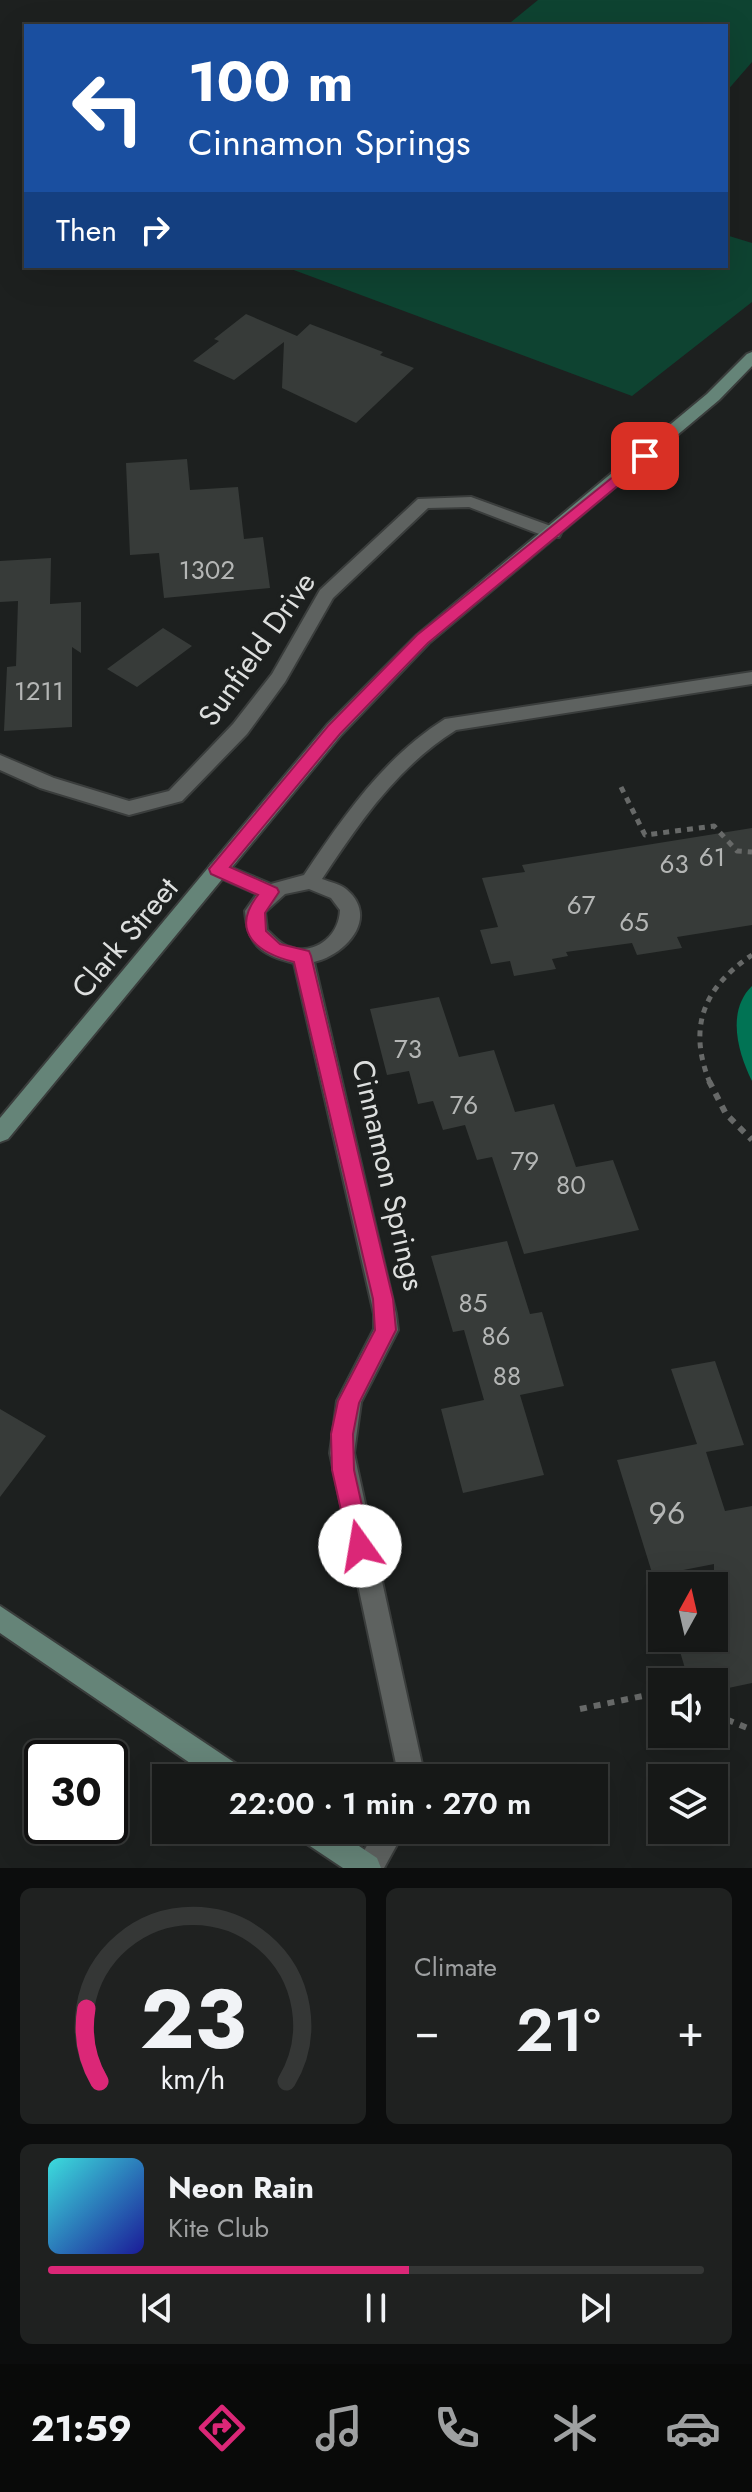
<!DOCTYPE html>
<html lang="en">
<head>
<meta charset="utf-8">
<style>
	body { margin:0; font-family:Jost,sans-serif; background:#1f2120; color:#f1f3f6; height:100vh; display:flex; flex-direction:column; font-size:30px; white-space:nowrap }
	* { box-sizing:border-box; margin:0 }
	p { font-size:26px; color:#9ea0a1 }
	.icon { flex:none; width:44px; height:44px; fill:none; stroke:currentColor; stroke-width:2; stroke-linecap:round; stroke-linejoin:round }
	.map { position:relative; height:1868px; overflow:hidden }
	.panel { display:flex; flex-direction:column; gap:20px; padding:20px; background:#0c0d0d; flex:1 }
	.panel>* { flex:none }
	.top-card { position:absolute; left:24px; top:24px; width:704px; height:244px; border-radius:0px; box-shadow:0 8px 32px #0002,0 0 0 2px #353736; background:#1a4fa0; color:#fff; overflow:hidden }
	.needle { width:52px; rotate:8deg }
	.controls { position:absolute; left:648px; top:1572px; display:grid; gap:16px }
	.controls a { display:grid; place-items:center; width:80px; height:80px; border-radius:0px; background:#161817; box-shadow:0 8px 32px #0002,0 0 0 2px #353736; font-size:40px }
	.speed { position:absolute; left:24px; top:1740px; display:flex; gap:16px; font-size:40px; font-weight:700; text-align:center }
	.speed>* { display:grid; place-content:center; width:104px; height:104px; border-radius:50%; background:#161817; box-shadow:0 8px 32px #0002,0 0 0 2px #353736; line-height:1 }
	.speed .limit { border:4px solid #111; border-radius:12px; background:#fff; color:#111 }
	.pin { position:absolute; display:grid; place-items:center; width:68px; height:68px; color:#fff; margin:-34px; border-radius:16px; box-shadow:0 4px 12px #0006 }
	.me { position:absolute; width:88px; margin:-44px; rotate:347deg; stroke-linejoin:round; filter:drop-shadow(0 0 6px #0008) }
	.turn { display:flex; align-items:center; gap:28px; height:168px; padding:0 32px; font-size:36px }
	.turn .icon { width:104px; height:104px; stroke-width:2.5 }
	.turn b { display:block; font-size:56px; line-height:68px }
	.then { display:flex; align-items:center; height:76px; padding:0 32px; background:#0003; gap:16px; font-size:30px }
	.big { font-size:60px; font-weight:600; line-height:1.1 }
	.panel .widget { flex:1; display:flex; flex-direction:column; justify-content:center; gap:12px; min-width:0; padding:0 28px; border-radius:12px; background:#1f2120 }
	.panel .dial { align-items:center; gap:0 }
	.dial svg { height:208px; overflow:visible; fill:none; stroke:#353736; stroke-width:7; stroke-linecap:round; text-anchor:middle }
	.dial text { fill:#f1f3f6; stroke:none }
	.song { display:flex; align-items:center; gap:24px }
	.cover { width:96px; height:96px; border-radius:12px; background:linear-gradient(135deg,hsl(180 70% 55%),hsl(240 70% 35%)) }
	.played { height:8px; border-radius:4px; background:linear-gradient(90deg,#db2777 55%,#353736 55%) }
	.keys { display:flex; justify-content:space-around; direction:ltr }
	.heat { display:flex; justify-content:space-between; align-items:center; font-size:44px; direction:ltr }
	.panel .tiles { flex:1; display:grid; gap:20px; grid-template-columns:1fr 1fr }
	.widget:last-child { grid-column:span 2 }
	.trip { position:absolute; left:152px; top:1764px; width:456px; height:80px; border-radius:0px; background:#161817; box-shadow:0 8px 32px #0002,0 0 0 2px #353736; font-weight:600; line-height:80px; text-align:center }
	.menu { display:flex; height:128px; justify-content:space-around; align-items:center; background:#090a09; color:#9ea0a1 }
	.menu .icon { width:56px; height:56px }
	.menu .on { color:#db2777 }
	.menu b { font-size:36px; color:#f1f3f6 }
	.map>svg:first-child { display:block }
	.green { fill:#0e4331 }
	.water { fill:#017354 }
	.building { fill:#373b39 }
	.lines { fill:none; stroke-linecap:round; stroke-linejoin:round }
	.street-casing { stroke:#3a3d3c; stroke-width:4 }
	.secondary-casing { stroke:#3a3d3c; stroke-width:4 }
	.path-far1 { stroke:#676968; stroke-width:5; stroke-dasharray:6 6; stroke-linecap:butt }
	.path { stroke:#676968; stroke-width:6; stroke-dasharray:7 7; stroke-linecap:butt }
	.street { fill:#5e6260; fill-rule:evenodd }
	.secondary { fill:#658478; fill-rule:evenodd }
	.route { fill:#db2777; stroke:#8e194d; stroke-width:2 }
	.labels { text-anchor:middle; stroke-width:8; stroke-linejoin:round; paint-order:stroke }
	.number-label { font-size:26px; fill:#b4b6b5 }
	.street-label { font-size:30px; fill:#dddfde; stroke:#1d201f }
	.near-number-label { font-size:32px; fill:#b4b6b5 }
</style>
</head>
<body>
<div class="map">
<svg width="752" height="1868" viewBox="0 0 752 1868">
	<rect width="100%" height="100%" fill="#1d201f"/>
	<!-- green -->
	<path class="green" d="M538,0H752V62L726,92V26H506Z
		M726,235L752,243V302L632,396L283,266H726Z"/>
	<!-- water -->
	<path class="water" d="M752,986V1081C738,1053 726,1011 752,986Z"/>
	<!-- building -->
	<path class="building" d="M246,314L297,336L310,324L383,352L380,355L414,368L356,423L282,388L284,342L234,380L193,361L219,341L214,339Z
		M187,459L190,490L238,487L244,539L263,537L270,588L164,598L159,553L130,555L126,463Z
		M51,558L50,604L81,602V653L72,647V727L4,731L7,667L16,666L18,601L0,602V561Z
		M163,628L192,646L137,687L107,669Z
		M752,828V925L677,937L682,948L637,955L632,943L566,952L568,956L552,959L556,969L514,976L510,961L491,964L480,930L498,927L482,878L525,872L522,865Z
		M439,997L459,1057L494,1050L515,1112L554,1104L576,1167L613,1160L639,1230L524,1254L492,1157L477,1160L465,1125L443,1130L433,1101L418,1104L409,1071L387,1075L370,1009Z
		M507,1241L530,1314L542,1312L564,1386L520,1395L544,1475L463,1493L441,1409L484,1400L464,1330L453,1332L431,1256Z
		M715,1361L744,1445L706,1452L725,1511L752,1506V1683L714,1691V1682H689L676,1638H714V1564L653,1576L617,1460L697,1444L671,1369Z
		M0,1409L46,1436L0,1497Z"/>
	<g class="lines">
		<defs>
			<path id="street" d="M471,497L559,529L561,533L559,537H547L469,507L428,508L333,598L285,682L247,734L182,801L129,815L40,788L0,770V755L54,778L129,801L169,791L233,724L272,674L320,590L418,499Z
				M752,672V684L456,730C398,766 359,823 322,879C330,882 340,884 346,889C380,917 346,955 314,962L396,1314L398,1330L361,1402L354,1453L425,1778H399L330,1453L337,1401L374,1329V1314L294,963C261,955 248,945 245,911L257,894L211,874L208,869L211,864L218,862L271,884L304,875C343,817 384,757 445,719ZM309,889L331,898L340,910C339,937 313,957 287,946C279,943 273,935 267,930L265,912L285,894Z
				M376,1830H405L384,1868H354Z"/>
			<path id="secondary" d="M752,352V366L719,400L429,643L341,735L8,1139L0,1142V1118L327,725L417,635L707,394L747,354Z
				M0,1606L244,1769L248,1778H212L0,1633Z
				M298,1830H335L377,1858L381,1868H343L301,1840Z"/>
		</defs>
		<!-- street casing -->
		<use href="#street" class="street-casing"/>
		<!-- secondary casing -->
		<use href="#secondary" class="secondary-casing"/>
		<!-- path-far1 -->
		<path class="path-far1" d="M621,787L645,835L714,826L737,851L752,852
			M710,1083C687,1027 704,987 752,955"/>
		<!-- path -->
		<path class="path" d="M709,1081L726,1114L752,1140
			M580,1709L662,1692
			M714,1714L752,1730"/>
		<!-- street -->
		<use href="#street" class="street"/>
		<!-- secondary -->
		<use href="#secondary" class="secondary"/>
	</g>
	<!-- route -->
	<path class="route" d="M645,451L650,452V459L428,643L340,734L230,867L277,888L279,892L265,913L266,931L280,944L309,951L311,956L393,1299L396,1330L359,1403L353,1434L354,1470L371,1546L368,1554L360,1557L352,1554L349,1546L332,1470L331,1434L338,1401L375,1330L373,1299L294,962C258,953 229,932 258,895L211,874L209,869L328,726L417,635Z"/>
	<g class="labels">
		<!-- number labels -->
		<g class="number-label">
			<text x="207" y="579">1302</text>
			<text x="39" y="700">1211</text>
			<text x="712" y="866">61</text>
			<text x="674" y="873">63</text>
			<text x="581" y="914">67</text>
			<text x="634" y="931">65</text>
			<text x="408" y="1058">73</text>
			<text x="464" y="1114">76</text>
			<text x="525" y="1170">79</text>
			<text x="571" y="1194">80</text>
			<text x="473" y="1312">85</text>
			<text x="496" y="1345">86</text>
			<text x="507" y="1385">88</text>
		</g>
		<!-- street labels -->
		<g class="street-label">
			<text transform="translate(257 649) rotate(-55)" y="10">Sunfield Drive</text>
			<text transform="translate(125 938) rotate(-50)" y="10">Clark Street</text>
			<text transform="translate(388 1175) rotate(77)" y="10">Cinnamon Springs</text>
		</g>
		<!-- near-number labels -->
		<g class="near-number-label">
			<text x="667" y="1524">96</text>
		</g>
	</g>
</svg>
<div class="controls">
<a><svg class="needle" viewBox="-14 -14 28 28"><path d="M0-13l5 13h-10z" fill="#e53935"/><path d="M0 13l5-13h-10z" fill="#9ea0a1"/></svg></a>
<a><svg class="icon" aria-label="sound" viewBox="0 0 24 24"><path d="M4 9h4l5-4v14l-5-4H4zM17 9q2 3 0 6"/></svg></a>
<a><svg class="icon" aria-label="layers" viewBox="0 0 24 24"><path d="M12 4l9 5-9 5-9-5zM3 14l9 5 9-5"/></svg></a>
</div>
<div class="speed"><div class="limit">30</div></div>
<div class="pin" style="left:645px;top:456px;background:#d93025"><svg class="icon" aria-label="arrive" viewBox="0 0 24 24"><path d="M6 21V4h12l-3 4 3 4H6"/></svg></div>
<svg class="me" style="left:360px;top:1546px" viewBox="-20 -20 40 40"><circle r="19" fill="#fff"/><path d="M0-13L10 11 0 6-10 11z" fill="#db2777"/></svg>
<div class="trip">22:00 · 1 min · 270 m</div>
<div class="top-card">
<div class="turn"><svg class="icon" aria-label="left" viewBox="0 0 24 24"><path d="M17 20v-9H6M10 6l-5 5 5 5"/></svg><div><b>100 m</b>Cinnamon Springs</div></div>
<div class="then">Then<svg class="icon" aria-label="right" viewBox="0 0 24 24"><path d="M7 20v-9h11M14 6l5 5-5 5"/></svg></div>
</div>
</div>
<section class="panel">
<div class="tiles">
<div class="widget dial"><svg viewBox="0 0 100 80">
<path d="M14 69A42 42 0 1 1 86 69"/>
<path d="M14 69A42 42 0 0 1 9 41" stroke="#db2777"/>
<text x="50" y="56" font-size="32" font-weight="700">23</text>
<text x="50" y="72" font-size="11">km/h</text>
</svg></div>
<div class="widget"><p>Climate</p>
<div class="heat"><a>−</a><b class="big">21°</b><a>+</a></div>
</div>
<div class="widget">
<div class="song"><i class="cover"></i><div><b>Neon Rain</b><p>Kite Club</p></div></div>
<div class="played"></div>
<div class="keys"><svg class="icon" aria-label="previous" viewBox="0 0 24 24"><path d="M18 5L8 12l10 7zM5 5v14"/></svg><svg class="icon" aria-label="pause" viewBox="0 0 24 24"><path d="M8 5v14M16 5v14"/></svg><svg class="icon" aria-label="next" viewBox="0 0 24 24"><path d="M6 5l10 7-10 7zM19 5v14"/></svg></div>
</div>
</div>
</section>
<nav class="menu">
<b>21:59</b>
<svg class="icon on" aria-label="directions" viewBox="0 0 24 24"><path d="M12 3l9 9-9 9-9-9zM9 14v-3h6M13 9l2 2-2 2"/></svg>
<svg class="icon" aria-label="music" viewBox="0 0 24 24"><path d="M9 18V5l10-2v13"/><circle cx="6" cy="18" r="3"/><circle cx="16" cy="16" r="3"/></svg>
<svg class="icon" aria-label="phone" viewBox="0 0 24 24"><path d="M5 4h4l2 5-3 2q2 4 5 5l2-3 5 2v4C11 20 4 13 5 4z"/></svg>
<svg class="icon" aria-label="climate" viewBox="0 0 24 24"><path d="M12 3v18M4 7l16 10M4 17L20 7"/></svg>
<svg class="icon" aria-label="car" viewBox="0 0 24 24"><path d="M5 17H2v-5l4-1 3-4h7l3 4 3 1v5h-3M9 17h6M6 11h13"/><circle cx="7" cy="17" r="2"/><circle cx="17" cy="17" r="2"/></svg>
</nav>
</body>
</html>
